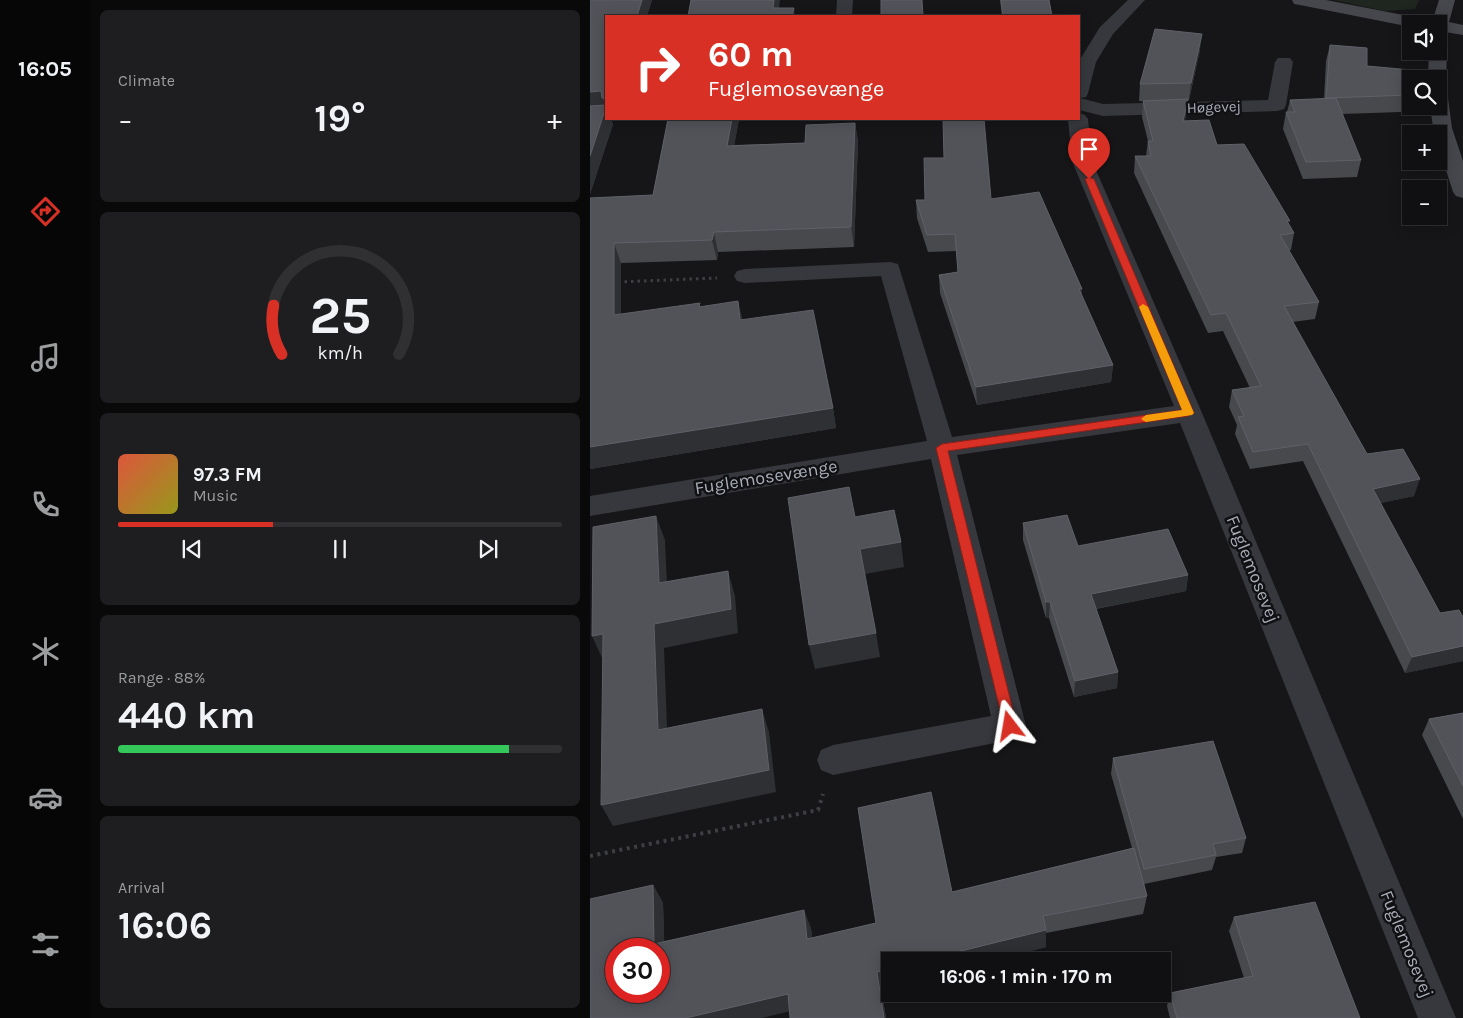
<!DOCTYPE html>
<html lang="en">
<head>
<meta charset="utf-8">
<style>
	body { margin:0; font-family:Karla,sans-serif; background:#1e1e20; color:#f1f3f6; height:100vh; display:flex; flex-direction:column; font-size:19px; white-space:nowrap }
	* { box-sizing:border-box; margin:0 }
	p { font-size:16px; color:#9c9d9f }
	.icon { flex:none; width:28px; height:28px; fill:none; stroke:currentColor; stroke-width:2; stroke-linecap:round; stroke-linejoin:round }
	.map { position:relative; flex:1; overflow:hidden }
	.panel { display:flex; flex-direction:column; gap:10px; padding:10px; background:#09090a; width:500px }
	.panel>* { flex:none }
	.hud { position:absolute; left:15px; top:15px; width:475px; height:105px; border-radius:0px; box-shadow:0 2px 12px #0003,0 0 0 1px #303032; background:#d93025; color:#fff; overflow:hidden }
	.fabs { position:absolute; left:812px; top:15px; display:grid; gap:10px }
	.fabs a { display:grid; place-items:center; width:45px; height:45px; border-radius:0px; background:#101012; box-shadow:0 2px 12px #0003,0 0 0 1px #303032; font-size:25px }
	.speed { position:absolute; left:15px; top:938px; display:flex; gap:10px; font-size:25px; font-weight:700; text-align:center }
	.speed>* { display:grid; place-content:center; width:65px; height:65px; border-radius:50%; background:#101012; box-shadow:0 2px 12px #0003,0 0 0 1px #303032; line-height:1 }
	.speed .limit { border:8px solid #d22; background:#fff; color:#111 }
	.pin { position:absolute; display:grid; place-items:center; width:42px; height:42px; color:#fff; margin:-51px -21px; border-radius:50% 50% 50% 0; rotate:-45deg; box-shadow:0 0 5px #0007 }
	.pin .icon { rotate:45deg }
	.me { position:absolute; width:55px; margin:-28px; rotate:346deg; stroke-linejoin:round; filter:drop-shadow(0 0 4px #0008) }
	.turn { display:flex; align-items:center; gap:18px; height:105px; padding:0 20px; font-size:22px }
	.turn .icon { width:65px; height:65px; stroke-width:2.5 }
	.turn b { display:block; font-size:35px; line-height:42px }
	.big { font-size:38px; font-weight:700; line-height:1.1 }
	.panel .card { flex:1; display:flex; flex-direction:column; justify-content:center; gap:8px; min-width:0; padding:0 18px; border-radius:8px; background:#1e1e20 }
	.panel .dial { align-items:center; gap:0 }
	.dial svg { height:130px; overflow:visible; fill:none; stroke:#303032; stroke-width:7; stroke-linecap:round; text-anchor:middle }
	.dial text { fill:#f1f3f6; stroke:none }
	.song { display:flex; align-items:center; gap:15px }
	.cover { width:60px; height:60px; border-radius:8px; background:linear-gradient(135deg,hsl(10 70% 55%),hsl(60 70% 35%)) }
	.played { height:5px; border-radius:2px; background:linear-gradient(90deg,#d93025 35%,#303032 35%) }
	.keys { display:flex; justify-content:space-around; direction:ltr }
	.heat { display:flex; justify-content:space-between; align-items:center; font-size:28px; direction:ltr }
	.charge { height:8px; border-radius:4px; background:linear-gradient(90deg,#34c759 88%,#303032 0) }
	.trip { position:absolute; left:291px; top:952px; width:290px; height:50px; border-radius:0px; background:#101012; box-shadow:0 2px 12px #0003,0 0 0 1px #303032; font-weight:700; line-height:50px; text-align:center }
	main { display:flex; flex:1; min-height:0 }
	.tabs { display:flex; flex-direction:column; width:90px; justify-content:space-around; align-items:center; background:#060607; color:#9c9d9f }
	.tabs .icon { width:35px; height:35px }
	.tabs .selected { color:#d93025 }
	.tabs b { font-size:22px; color:#f1f3f6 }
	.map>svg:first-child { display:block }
	.green { fill:#1e261f }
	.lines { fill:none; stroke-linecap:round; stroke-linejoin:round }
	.path-far1 { stroke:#3d3f44; stroke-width:3; stroke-dasharray:2.5 4; stroke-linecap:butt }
	.path { stroke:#3d3f44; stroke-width:4; stroke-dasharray:3 4.5; stroke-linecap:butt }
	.street { fill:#37383d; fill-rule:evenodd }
	.secondary { fill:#45474d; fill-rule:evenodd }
	.wall { fill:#47494d }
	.shaded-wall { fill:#2f3033 }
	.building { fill:#525359; stroke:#5f6168; fill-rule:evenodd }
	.route { fill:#d93025; stroke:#8d1f18 }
	.slow { fill:#f59e0b }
	.labels { text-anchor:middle; stroke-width:5; stroke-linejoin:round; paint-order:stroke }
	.far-street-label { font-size:15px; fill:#a8adb8; stroke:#111113 }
	.street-label { font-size:18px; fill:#a8adb8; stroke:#111113 }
</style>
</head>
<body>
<main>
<nav class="tabs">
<b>16:05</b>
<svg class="icon selected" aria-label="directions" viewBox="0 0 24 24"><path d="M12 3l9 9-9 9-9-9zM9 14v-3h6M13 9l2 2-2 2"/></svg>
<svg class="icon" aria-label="music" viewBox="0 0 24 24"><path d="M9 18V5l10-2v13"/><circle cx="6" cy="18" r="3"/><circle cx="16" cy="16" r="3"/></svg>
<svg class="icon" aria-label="phone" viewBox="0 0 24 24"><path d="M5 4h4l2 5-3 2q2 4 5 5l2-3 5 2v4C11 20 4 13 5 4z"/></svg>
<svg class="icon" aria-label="climate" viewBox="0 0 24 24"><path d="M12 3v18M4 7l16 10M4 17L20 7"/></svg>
<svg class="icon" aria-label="car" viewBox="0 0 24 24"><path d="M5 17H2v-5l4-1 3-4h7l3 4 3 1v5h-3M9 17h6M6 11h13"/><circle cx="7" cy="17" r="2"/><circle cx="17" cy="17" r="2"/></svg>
<svg class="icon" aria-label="filters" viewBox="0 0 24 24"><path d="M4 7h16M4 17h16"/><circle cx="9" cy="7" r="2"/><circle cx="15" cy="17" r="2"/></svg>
</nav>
<section class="panel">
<div class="card"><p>Climate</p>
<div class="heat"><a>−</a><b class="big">19°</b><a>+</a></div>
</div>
<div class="card dial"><svg viewBox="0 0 100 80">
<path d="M14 69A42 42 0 1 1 86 69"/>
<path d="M14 69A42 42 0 0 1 9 39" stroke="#d93025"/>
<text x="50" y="56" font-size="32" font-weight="700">25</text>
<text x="50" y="72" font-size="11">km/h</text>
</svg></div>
<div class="card">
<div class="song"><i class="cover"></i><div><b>97.3 FM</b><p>Music</p></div></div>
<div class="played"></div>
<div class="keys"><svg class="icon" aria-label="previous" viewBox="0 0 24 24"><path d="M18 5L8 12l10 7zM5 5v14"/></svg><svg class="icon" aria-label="pause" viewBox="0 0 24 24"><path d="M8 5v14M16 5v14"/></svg><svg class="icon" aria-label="next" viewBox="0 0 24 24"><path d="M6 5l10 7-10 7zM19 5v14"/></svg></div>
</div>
<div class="card"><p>Range · 88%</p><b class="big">440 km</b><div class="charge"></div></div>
<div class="card"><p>Arrival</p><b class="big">16:06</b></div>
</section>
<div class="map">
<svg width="873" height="1018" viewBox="0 0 873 1018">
	<rect width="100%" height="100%" fill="#161618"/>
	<!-- green -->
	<path class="green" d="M744,0H829L825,9L795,11Z"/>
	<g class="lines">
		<!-- path-far1 -->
		<path class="path-far1" d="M28,282L127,278"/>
		<!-- path -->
		<path class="path" d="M0,856L228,810L233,794"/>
		<!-- street -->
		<path class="street" d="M247,0H263L262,16H246Z
			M538,0H555L523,34L506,62L498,93L496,97L490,98L513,104L678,100L685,62L688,58H700L703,62L696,105L694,109L687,111L513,116L489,110V61L510,27Z
			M489,113L495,115L498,119L502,161L612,413L866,1018H828L590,423L367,455L436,726L431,736L420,740L243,775L231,770L227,760L231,750L243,745L401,716L341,459L0,516V496L337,441L291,276L155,283L147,281L144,276L147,271L155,269L300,262L308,264L362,437L584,406L482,161L478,119H489Z"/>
		<!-- secondary -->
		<path class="secondary" d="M702,0H736L834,19L842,22L849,0H865L859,22L873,25V35L849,31V24H821V27L710,5L704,4Z
			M849,46L854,47L857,51L856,79L849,84V79H838L839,51H849Z
			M849,92L856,94L858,98L862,128L873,161V198L866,196L863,192L849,148V134H844L840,106H849Z"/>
	</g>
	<!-- wall -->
	<path class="wall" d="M0,0H62L57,16H16V119L23,124L0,194Z
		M410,0H459L462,16H412Z
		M740,45L777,48V66L854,73L852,87L849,98V79H821V106H840L839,111L752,114L771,160L767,177L713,179L693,129L696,112H697L700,100L734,99L736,61Z
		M610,50L599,100H597L595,120L627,145L699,225L704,233L701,250H699L729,302L725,319L702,322L777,454L824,496L790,503L850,613L873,617V661L815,673L713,461L660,469L645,434L647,425L639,407L642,390L660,388L633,331L618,333L544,173L545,156H556L558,141L552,117L553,101H549L550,84Z
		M78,119H149L144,145L215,143L265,123L268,142L264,247L128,252L127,260L31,263V314L111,307L152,320L243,408L246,428L0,469V198L63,195Z
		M354,158L401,199L492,289V297L523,365L521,382L387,405L350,293L349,275L368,272L366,251L338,252L327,218L326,200H335Z
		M433,523L488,546L598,575L596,591L506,609L528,672L527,688L484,697L459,618H456L433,540Z
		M873,713V819L832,735L839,719Z
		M523,758L656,838L652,853L626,857L622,870L554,884L557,896L553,914L456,933V947L401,961H300V987L291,989L296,1018H200V1011L0,1018L63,885L73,903L74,941L221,928L222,938L286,923L362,892L542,848L521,774Z
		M644,917L770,1018H580L577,1006L580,993L654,978L639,931Z"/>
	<!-- shaded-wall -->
	<path class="shaded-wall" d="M52,0H62L57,16H47Z
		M184,0H190L188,16L183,8Z
		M204,8L205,16H202Z
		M612,34L610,50L599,100L601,83Z
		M11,91L16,109V107V119H21L23,124L0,194V92Z
		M598,99L596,116L591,137L593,121Z
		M142,119H149L141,165L137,146Z
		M265,123L268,142L264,247L261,227Z
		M124,232L128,252L127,260L122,240Z
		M24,243L31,263V335L24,315Z
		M489,289H492V307Z
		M148,301L153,321L150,320Z
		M523,365L521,382L387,405L386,387Z
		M243,408L246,428L0,469V447Z
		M830,479L824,496L777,506L783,489Z
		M66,516L75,540L78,608L69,583Z
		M311,542L314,567L275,574L270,549Z
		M138,571L145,596L148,633L74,648L78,753L68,730L64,624Z
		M598,575L596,591L499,610L501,594Z
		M456,602H460L459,618H456Z
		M286,633L290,657L225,669L219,645Z
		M13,634V660L2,636Z
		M873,646V661L815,673L822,657Z
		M528,672L527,688L484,697L485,681Z
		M172,709L179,732L186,792L23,826L11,805Z
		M63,885L73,903L75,961L64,944Z
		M214,910L221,928L224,956L217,939Z
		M456,930V947L401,961H331Z
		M300,969V987L291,989L296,1018H294L287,972Z
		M198,994L205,1010L172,1018H96Z"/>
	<!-- building -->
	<path class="building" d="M0,0H52L47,16H16V98H12L11,91L0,92Z
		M101,0H184L183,8H204L202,16H98Z
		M291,0H332L333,16H291Z
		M411,0H459L462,16H413Z
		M565,29L612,34L601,83L550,84Z
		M740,45L777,48V66L854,73L852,87L849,88V79H821V95L736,98Z
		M746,98L771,160L716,162L696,112H705L700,100Z
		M598,99L593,121L619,120L627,145L654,144L700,221H697L704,233L690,235L729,302L694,306L777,454L813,449L830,479L783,489L850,613L869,610L873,617V646L822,657L718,444L663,452L648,417L654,416L642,390L671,386L636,313L621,315L545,156H561L558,141H563L553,101Z
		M16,105V107L0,156V106Z
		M78,119H142L137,146L215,143L216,125L265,123L261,227L124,232L122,240L24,243V315L110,303L109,307L148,301L150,320L223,310L243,408L0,447V198L63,195Z
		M353,119H394L401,199L449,192L492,289H489L523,365L386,387L349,275L368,272L365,234L337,235L326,200H335L334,158H354Z
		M259,487L265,517L304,510L311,542L270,549L286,633L219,645L198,498Z
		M477,515L488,546L578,529L598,575L501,594L528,672L485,681L460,602H456L433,523Z
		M66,516L69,583L138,571L141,609L64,624L68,730L172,709L179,770L11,805L13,634L2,636L3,527Z
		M873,713V786L839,719Z
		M623,741L656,838L623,844L626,855L554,869L523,758Z
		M341,792L362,892L544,848L557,896L453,916L456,930L331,961H300V969L287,972L294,1018H200L198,994L96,1018H0V899L63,885L64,944L214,910L217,939L286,923L268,808ZM26,949H69V991H26Z
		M725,902L770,1018H587L580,993L663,976L644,917Z"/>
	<!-- route -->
	<path class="route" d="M499,177L504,179L604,413L598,416L358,451L427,726L425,730H416L414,726L346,448L352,444L592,410L495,179Z"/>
	<!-- slow -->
	<path class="slow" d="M553,304L558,307L604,413L602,415L556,422L551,419L556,415L592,410L549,307Z"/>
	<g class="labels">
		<!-- far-street labels -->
		<g class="far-street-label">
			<text transform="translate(624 107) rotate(-2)" y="5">Høgevej</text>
		</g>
		<!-- street labels -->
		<g class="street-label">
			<text transform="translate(176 477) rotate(-9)" y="6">Fuglemosevænge</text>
			<text transform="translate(663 569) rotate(68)" y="6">Fuglemosevej</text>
			<text transform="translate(817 944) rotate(68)" y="6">Fuglemosevej</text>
		</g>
	</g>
</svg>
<div class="fabs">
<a><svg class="icon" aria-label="sound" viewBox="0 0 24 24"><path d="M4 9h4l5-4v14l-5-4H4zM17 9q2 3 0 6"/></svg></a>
<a><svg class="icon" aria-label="search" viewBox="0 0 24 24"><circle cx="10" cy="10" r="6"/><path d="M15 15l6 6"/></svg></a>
<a>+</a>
<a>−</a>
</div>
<div class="speed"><div class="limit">30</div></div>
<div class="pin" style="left:499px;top:179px;background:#d93025"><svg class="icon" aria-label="arrive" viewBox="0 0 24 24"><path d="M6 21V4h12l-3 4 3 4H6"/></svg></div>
<svg class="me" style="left:420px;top:726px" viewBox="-20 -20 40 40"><path d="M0-17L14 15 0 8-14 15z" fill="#d93025" stroke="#fff" stroke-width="4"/></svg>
<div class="trip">16:06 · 1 min · 170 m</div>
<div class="hud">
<div class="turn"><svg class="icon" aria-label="right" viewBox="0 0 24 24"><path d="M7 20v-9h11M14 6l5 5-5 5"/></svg><div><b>60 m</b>Fuglemosevænge</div></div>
</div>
</div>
</main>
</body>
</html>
